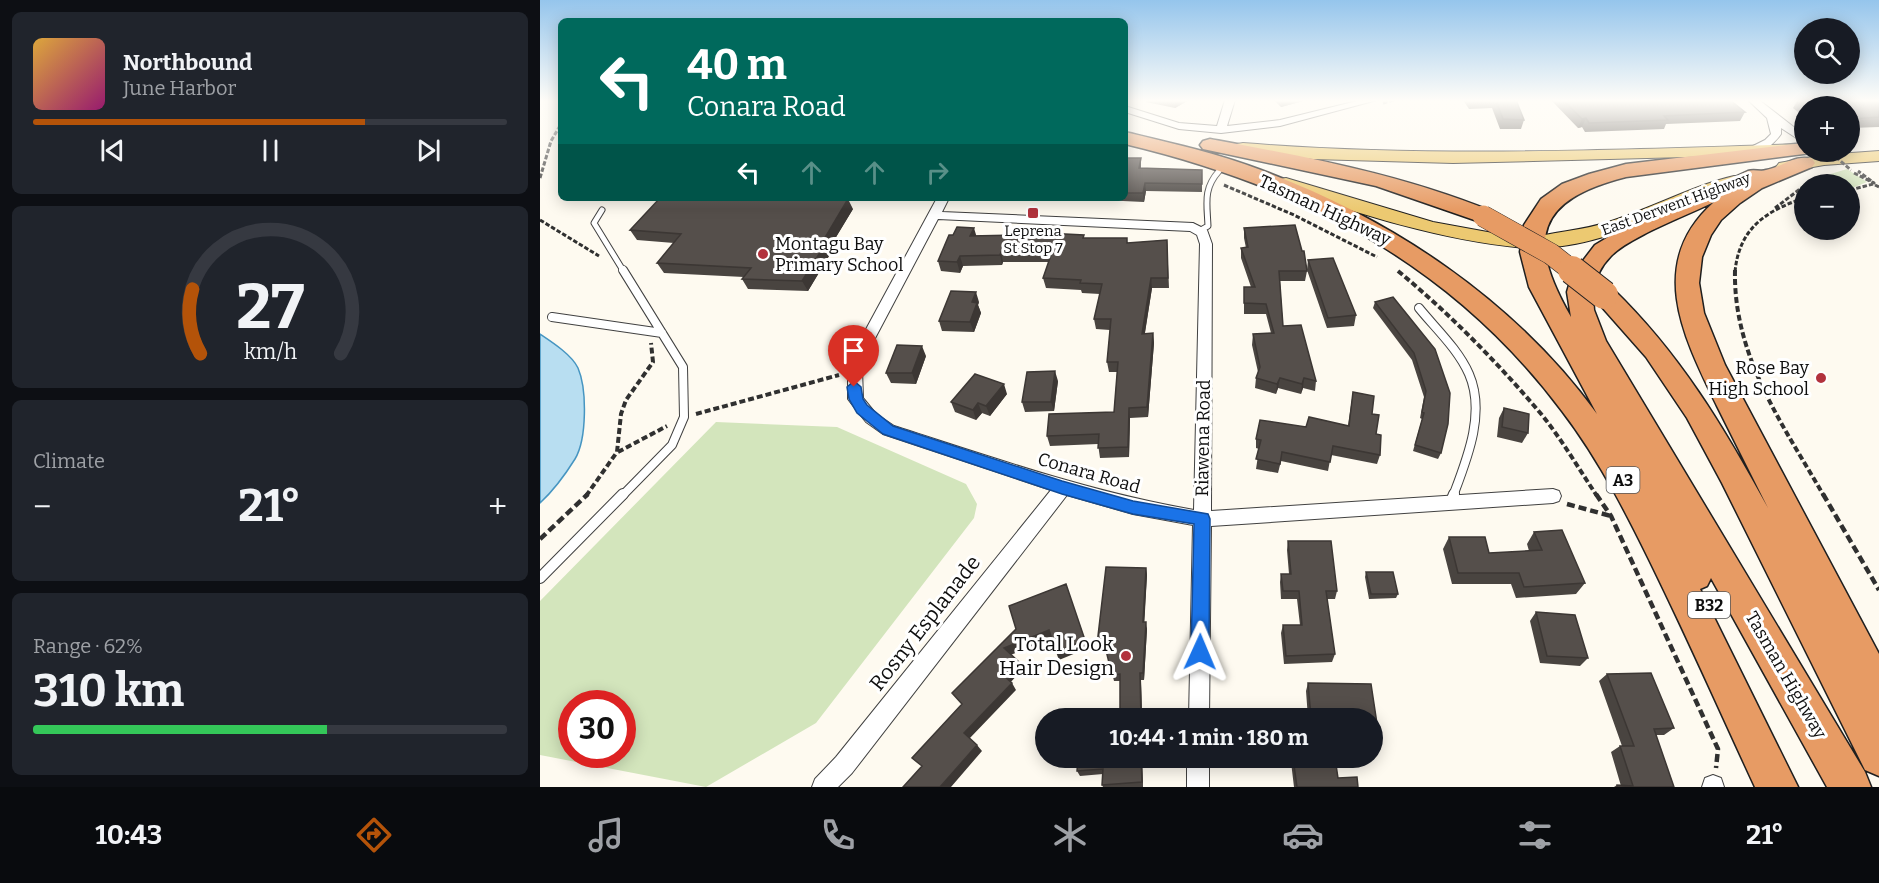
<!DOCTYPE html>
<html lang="en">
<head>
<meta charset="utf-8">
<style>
	body { margin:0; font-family:Bitter,serif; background:#20242c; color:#f1f3f6; height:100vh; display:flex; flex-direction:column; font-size:22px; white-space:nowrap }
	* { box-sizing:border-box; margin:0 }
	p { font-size:20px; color:#9ea1a6 }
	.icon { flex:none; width:33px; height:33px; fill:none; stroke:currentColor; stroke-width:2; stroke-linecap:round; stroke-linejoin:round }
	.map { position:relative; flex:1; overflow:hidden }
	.sheet { display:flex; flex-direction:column; gap:12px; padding:12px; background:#0d0f14; width:540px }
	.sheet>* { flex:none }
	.top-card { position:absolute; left:18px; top:18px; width:570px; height:183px; border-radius:9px; box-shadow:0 3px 15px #0003; background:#00695c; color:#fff; overflow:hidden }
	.fabs { position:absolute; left:1254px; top:18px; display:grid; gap:12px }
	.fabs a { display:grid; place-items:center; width:66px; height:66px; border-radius:50%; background:#171b24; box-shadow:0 3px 15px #0003; font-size:30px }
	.speed { position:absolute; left:18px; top:690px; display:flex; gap:12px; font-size:30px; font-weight:700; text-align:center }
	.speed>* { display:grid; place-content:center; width:78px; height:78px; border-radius:50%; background:#171b24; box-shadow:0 3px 15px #0003; line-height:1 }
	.speed .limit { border:9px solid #d22; background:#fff; color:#111 }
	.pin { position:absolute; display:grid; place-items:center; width:51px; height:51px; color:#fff; margin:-62px -26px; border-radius:50% 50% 50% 0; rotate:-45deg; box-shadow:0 0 6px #0007 }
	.pin .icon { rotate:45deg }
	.me { position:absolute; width:66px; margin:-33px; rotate:1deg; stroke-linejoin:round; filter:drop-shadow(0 0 4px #0008) }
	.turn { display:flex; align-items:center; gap:21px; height:126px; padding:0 30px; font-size:27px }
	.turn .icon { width:78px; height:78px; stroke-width:2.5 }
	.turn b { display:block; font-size:42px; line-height:51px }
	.lanes { display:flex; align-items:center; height:57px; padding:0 30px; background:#0003; justify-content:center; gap:30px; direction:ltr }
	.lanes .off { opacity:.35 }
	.big { font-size:45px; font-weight:700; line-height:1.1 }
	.sheet .widget { flex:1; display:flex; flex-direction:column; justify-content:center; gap:9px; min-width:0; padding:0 21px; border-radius:9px; background:#20242c }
	.sheet .dial { align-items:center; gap:0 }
	.dial svg { height:156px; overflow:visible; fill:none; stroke:#363941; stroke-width:7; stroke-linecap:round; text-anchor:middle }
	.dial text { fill:#f1f3f6; stroke:none }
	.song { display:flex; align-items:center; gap:18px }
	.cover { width:72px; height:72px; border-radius:9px; background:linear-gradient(135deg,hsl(40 70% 55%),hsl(320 70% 35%)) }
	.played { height:6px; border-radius:3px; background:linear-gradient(90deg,#b45309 70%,#363941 70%) }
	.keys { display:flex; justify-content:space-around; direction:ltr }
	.heat { display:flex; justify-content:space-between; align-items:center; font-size:33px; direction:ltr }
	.charge { height:9px; border-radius:4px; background:linear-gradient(90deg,#34c759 62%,#363941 0) }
	.trip { position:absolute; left:495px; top:708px; width:348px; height:60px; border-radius:30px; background:#171b24; box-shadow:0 3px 15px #0003; font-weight:700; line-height:60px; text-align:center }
	.tab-bar { display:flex; height:96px; justify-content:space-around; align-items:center; background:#090b0e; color:#9ea1a6 }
	.tab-bar .icon { width:42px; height:42px }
	.tab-bar .current { color:#b45309 }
	.tab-bar b { font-size:27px; color:#f1f3f6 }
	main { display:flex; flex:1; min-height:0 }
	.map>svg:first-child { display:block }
	.green { fill:#d3e5bc; fill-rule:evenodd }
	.water { fill:#b8def1; stroke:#4695c1; stroke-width:1.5 }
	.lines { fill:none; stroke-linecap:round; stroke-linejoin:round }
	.lane-far2-casing { stroke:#414141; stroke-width:7 }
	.lane-far1-casing { stroke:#414141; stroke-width:10 }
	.lane-casing { stroke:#414141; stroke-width:12 }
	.street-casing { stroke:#414141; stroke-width:2 }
	.primary-casing { stroke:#1f1f1f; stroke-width:2 }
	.highway-casing { stroke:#1f1f1f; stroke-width:3 }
	.path-far2 { stroke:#303030; stroke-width:3; stroke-dasharray:4.5 2; stroke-linecap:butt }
	.path-far1 { stroke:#303030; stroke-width:4; stroke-dasharray:6 3; stroke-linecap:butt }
	.path { stroke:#303030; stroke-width:4.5; stroke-dasharray:8 4; stroke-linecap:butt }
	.lane-far2 { stroke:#fff; stroke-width:5 }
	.lane-far1 { stroke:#fff; stroke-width:8 }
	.lane { stroke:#fff; stroke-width:10 }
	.street { fill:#fff; fill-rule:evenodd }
	.primary { fill:#ecc971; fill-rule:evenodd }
	.highway { fill:#e79b64; fill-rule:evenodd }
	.highway-bridge-far1-casing { stroke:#1f1f1f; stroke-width:22; stroke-linecap:butt }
	.highway-bridge-casing { stroke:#1f1f1f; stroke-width:30; stroke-linecap:butt }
	.path-bridge { stroke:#303030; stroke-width:3; stroke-dasharray:4.5 2; stroke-linecap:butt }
	.highway-bridge-far1 { stroke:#e79b64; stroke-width:21 }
	.highway-bridge { stroke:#e79b64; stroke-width:28 }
	.wall { fill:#494440 }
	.shaded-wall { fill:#3c3734 }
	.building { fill:#554f4b; stroke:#3c3734; stroke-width:1.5 }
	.route { fill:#1a73e8; stroke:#114b97; stroke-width:1.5 }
	.poi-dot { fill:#b2323d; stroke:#fff; stroke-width:2 }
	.labels { text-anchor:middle; stroke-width:6; stroke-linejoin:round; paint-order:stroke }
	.far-street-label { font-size:15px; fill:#0e0e0e; stroke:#fff }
	.far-poi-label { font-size:15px; fill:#0e0e0e; stroke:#fff }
	.shield { fill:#fff; stroke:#565656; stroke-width:1.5 }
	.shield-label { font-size:16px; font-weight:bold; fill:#0e0e0e }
	.street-label { font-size:18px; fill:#0e0e0e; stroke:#fff }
	.poi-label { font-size:18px; fill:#0e0e0e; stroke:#fff; text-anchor:start }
	.near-street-label { font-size:21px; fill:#0e0e0e; stroke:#fff }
	.near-poi-label { font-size:21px; fill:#0e0e0e; stroke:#fff; text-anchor:end }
</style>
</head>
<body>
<main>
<section class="sheet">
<div class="widget">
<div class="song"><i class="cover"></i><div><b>Northbound</b><p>June Harbor</p></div></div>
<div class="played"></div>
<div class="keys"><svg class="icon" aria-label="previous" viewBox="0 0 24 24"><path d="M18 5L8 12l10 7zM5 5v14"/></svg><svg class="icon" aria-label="pause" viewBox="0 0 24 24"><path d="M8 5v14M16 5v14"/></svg><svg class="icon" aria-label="next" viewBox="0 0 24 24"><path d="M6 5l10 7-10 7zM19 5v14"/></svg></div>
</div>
<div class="widget dial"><svg viewBox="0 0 100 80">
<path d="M14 69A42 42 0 1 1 86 69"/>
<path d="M14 69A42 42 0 0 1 10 36" stroke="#b45309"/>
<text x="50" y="56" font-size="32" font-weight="700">27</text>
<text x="50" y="72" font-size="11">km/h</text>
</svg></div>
<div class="widget"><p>Climate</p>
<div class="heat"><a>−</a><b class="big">21°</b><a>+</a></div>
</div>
<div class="widget"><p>Range · 62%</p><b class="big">310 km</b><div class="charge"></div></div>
</section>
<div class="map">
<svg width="1339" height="787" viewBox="0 0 1339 787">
	<rect width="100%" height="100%" fill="#fefaf0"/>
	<!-- green -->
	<path class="green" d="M1307,169L1327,182L1310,189V184H1271L1284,176Z
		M176,422L297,427L426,484L437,504L434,518L276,723L166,787L0,755V601ZM32,704H82V754H32Z"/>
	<!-- water -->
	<path class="water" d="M0,334C12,342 32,355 38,368C47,389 47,439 35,459C25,475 13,491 0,503Z"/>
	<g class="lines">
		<defs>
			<path id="lane-far2" d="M62,210L54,223L84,272
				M661,230L668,226C667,203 663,189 679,171"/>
			<path id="lane-far1" d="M879,308C896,329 918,349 929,374C946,413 927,459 913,496
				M12,317L122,333
				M82,496L132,445L144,417L143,367L83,270"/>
			<path id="lane" d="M910,504L914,494
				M0,578L83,494"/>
			<path id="street" d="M685,100H695L687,126L740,120L821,100H837L740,126L681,133L639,129L585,112V106L639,123L677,126Z
				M1208,100H1219L1264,135V143L1241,128V134C1234,144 1222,154 1209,152V148L1225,140L1231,134L1227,118Z
				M397,198H409L402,212L653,223L667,230L672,244L671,511L1013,489L1019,491L1021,496L1019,501L1013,503L671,526L669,718H649L653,525L593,514L527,495L312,773L298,787H272L275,779L296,757L511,490L343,434L326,422L311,403L308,399V370L318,344ZM398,219L650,231L657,235L660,244L654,510C550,492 454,458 354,426L336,414L323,398L322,370L332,344Z
				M647,758H669V787H647Z
				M1173,775L1181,778L1184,787H1162L1165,778Z"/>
			<path id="primary" d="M703,143C890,158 1077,150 1264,144V152H1271L1264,154L913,163L773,159L697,152L694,148L697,144Z
				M1339,151V161L1284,165L1245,172L1239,171L1236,167L1239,163L1284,155Z
				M1194,176L1200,177L1203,181L1200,185C1154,201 1041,257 996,245L994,242L991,246L984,248C899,240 820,214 740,187L737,183L740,179L746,178L893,222L953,233L984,236L991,238L993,241L996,237C1020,231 1044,230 1068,222C1111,209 1151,186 1194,176Z"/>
			<path id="highway" d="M585,132C631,143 677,153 721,170C852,219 974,300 1057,414L989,287L980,252L984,225L1001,199L1022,184L1049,174L1086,164L1264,143V152H1272L1271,153L1086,177C996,200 986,239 1031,317L1027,292L1032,275L1055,245L1085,227L1208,171C1214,169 1221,172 1226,170C1242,167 1256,154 1272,159L1275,163L1272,167L1222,188L1200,203L1181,220L1171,235L1162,257L1159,283L1164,313L1185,365L1339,654V776L1325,770L1182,483L1147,418L1106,357L1053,297L1054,310L1066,341L1325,772L1331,787H1287L1171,578L1167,586L1160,589L1258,787H1215C1183,718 1152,648 1119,580C1091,522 1061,462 1022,411C911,263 761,186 585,144ZM1174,202C1105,263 1144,338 1177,406C1194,440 1211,474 1228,508C1183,426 1140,354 1073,289L1064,287L1055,289L1053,293C1055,279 1060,267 1071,256C1089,237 1148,215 1174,202Z
				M670,139C766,157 860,174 951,211L954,216L951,221L943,223L836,186L663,149L660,145L663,141Z"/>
		</defs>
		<!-- lane-far2 casing -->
		<use href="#lane-far2" class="lane-far2-casing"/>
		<!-- lane-far1 casing -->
		<use href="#lane-far1" class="lane-far1-casing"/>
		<!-- lane casing -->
		<use href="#lane" class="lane-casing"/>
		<!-- street casing -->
		<use href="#street" class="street-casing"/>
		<!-- primary casing -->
		<use href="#primary" class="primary-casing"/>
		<!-- highway casing -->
		<use href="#highway" class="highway-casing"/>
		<!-- path-far2 -->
		<path class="path-far2" d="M843,103L854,100
			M1314,173L1334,183L1318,171
			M0,178L11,141L21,124
			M1266,184L1279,177
			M684,185L754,215L837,257
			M1310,190L1333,184L1339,187
			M1235,208L1264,186
			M0,220L59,256
			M1195,272C1199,228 1226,211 1264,198"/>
		<!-- path-far1 -->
		<path class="path-far1" d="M1195,270C1193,356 1243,425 1284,496
			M858,271C910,314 958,363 1002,415C1022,440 1039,469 1057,496
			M156,414L299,375
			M78,452L127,426
			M46,496L77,452L81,414L86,400L113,362L111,343"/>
		<!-- path -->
		<path class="path" d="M1056,494L1071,516L1178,749L1176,768
			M1283,494L1339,590
			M1027,504L1071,516
			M0,539L48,494"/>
		<!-- lane-far2 -->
		<use href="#lane-far2" class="lane-far2"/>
		<!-- lane-far1 -->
		<use href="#lane-far1" class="lane-far1"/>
		<!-- lane -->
		<use href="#lane" class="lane"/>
		<!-- street -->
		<use href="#street" class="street"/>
		<!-- primary -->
		<use href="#primary" class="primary"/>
		<!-- highway -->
		<use href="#highway" class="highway"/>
		<defs>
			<path id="highway-bridge-far1" d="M943,216L1011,254L1034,272"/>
			<path id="highway-bridge" d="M1032,270L1064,295"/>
		</defs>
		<!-- highway-bridge-far1 casing -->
		<use href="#highway-bridge-far1" class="highway-bridge-far1-casing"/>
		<!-- highway-bridge casing -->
		<use href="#highway-bridge" class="highway-bridge-casing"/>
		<!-- path-bridge -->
		<path class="path-bridge" d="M1291,153L1311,170"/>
		<!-- highway-bridge-far1 -->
		<use href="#highway-bridge-far1" class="highway-bridge-far1"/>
		<!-- highway-bridge -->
		<use href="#highway-bridge" class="highway-bridge"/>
	</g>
	<!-- wall -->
	<path class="wall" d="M606,100H649L635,108L606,102Z
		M734,100H767L741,107Z
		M923,100H976L984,120L981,129H960L952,108L929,109Z
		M1011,100H1190L1205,112L1200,121L1126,124L1124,129L1045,132L1042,127L1038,128Z
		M1258,100H1339V127L1310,128V106H1264V117L1253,108Z
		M585,158H601V168L662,170V192L606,191L604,202L520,198H585Z
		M446,198H480L479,200Z
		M313,209L287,252L289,256L268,291L208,289L202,279L204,277L124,273L117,263L134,243L97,240L90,230Z
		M704,228L767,271L765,281H740L743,326L776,381L775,391L763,388L761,394L738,388L736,394L715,388L716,378L718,372L712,345L713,334L731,333L726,314H704V287H711L701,258V248H706L704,238Z
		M506,233L544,235V238L588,243L627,240L629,288H612L605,333H613L614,343L608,417L590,418L589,457L560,458L558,444L510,446L507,436L574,412L577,372H569L567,362L570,330L556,329L554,319L560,294L542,293L541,290L506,288L503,278L509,262H463L462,265L423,266L420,273L401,271L398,261L413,235L437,236Z
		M768,260L816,315L814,326L787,328L767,270Z
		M439,302L438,305L441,313L434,332L402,331L399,321Z
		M835,302L895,349L901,453L898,459L873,451L882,419L880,418L884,397L872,360L833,308Z
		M386,356L376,384L351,383L346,373Z
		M518,381L514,411L485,412L482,402Z
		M813,392L832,414L840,455L837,464L791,455L788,471L741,461L738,473L716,469L719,449L716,448V439L766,427L808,425Z
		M467,394L450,416L442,413L436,420L415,412L411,402Z
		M964,408L988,433L982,443L957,437L959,418Z
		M994,532L1045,583L1036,594L976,598L971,584H912L903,549L909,537L949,553L989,551L987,544Z
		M748,541L797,591L795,599H787L795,654L792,662L744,664L741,633L743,625H760L757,599H741L740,582L741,574H749L747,550Z
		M606,568L607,575L604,622L607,629L604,680H601L602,718H580V681H574L564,641L560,642Z
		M826,572L858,594L856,598L829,599L825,577Z
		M996,612L1048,658L1040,666L1000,663L990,621Z
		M1067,674L1134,728L1124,735H1116L1134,787H1074L1077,785L1081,786L1071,752L1080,746H1082L1059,681Z
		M768,683L831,684L839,737L835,744H832V718H768L766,691Z
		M538,758H602L603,787H563L562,785L563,774L540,776L537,771Z
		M752,758H795L798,778L818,787H754L751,762Z"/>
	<!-- shaded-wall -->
	<path class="shaded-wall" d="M635,100H649L635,108Z
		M742,100H767L741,107Z
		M1046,118L1042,127L1038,128L1042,119Z
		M605,183L606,191L604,202L603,193Z
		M308,199L313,209L287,252L289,256L268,291L262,281L280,246Z
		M434,228L437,238L430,236Z
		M461,252L463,262L462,265L460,255Z
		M420,256L423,266L420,273L417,262Z
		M611,278L612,288L603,344L602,334Z
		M436,292L439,302L438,305L441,313L434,332L430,322L432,302Z
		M613,333L614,343L608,417L607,407Z
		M382,346L386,356L376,384L372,373Z
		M515,371L518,381L514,411L511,402Z
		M740,378L738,388L736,394L737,384Z
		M764,378L763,388L761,394L762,384Z
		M464,384L467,394L450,416L446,406Z
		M438,403L442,413L436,420L433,410Z
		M589,408L590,418L589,457L588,447Z
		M606,568L607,575L604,629L603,622Z
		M606,622L607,629L604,680L603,673Z
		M509,630L512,638L468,656L464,648Z
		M562,634L564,641L560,642L558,636Z
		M545,640L548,648L519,660L516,652Z
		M479,662L483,669L469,684L465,677Z
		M600,673L601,680L602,718H601Z
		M472,683L476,690L429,739L424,733Z
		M437,745L442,751L411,787H400Z
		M601,758H602L603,787L602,782Z"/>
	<!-- building -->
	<path class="building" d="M956,100H976L984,120L963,119Z
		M1023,100H1190L1205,112L1124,116L1128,120L1049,123L1046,118L1042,119Z
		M1261,100H1339V117L1312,119L1310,117V106H1270Z
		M585,158H601L599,168L662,170V184L605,183L603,193H585Z
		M120,198H259L308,199L280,246H284L262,281L202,279L211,268L117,263L141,234L90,230Z
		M755,225L762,251H764L767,271H739L743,326L761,325L776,381L764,378L762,384L740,378L737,384L716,378L720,367L713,334L734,333L726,304L704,303V287H715L701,248L708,247L704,228Z
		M417,227L434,228L430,236L482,235L483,230L505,231V233L544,235L543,238H587V243L627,240L628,278H611L602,334L613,333L607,407L589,408L588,447L558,448L559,434L507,436L509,414L574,412L578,362H567L571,319H554L562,284L540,283L541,280L503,278L512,252H461L460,255L420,256L417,262L398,261L409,235H413Z
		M793,258L816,315L788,318L768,260Z
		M411,291L436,292L432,302L437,303L430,322L399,321Z
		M853,297L895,349L910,393L908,424L901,453L875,445L884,413L882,412L886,391L874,353L835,302Z
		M357,345L382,346L372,373H346Z
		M515,371L511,402H482L487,372Z
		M435,374L464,384L446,406L438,403L433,410L411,402Z
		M813,392L834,396L832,414L839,415L836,434L841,435L840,455L793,446L790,462L742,452L740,464L716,459L721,440L716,439L720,420L766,427L769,417L809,426Z
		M964,408L989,414L988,433L962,427Z
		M1022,530L1045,583L984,587L979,573H918L909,537H945L949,553L1002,550L994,532Z
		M748,541H791L797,591H786L795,654L746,656L743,625H762L759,591H743L741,574H751Z
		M566,567L606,568L603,622H606L603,673H600L601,718H580V674L572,675L562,634L558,636Z
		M826,572H853L858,594H831Z
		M526,584L545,640L516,652L509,630L464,648L479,662L465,677L472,683L424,733L437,745L400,787H363L382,766L372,758L422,704L412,693L476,629L469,606Z
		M996,612L1035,615L1048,658L1007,656Z
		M1111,673L1134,728L1114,729L1134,787H1077V785L1093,786L1080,746H1094L1067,674Z
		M768,683L831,684L839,737H832V718H771Z
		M538,758H601L602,782L562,785L563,769L537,771Z
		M753,758H795L798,778L817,777L818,787H757Z"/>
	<!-- sky -->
	<linearGradient id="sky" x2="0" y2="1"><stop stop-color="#95c5ec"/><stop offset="0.48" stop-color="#fffdf8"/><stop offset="1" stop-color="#fffdf8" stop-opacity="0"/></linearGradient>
	<rect width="1339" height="210" fill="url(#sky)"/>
	<!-- route -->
	<path class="route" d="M314,381L321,387L323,399L327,405L353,426L522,481L593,501L668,514L670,519L669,652L666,658L660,661L654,658L651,652L654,524L593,514L522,494L343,434L317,413L309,399L307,387Z"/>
	<!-- markers -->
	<g class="poi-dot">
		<rect x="487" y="207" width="12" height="12" rx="3"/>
		<circle cx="223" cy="254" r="6"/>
		<circle cx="1281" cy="378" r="6"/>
		<circle cx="586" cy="656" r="6"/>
	</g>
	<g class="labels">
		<!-- far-street labels -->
		<g class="far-street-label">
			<text transform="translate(1136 204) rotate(-20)" y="5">East Derwent Highway</text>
		</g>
		<!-- far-poi labels -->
		<g class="far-poi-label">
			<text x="493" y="236">Leprena<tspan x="493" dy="17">St Stop 7</tspan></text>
		</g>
		<!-- shield labels -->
		<g class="shield">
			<rect x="1066.5" y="467" width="33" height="26" rx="4.5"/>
			<rect x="1148" y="592" width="42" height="26" rx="4.5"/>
		</g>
		<g class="shield-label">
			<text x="1083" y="486">A3</text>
			<text x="1169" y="611">B32</text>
		</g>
		<!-- street labels -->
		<g class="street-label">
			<text transform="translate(785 210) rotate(25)" y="6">Tasman Highway</text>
			<text transform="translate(663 438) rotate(-89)" y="6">Riawena Road</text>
			<text transform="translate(549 473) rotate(16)" y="6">Conara Road</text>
			<text transform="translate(1246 675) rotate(60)" y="6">Tasman Highway</text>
		</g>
		<!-- poi labels -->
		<g class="poi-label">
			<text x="235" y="250">Montagu Bay<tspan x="235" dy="21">Primary School</tspan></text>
			<text x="1269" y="374" text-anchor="end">Rose Bay<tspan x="1269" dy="21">High School</tspan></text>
		</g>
		<!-- near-street labels -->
		<g class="near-street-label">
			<text transform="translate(385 623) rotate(-52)" y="7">Rosny Esplanade</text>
		</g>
		<!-- near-poi labels -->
		<g class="near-poi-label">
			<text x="574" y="651">Total Look<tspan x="574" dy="24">Hair Design</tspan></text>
		</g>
	</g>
</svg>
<div class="fabs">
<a><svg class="icon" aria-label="search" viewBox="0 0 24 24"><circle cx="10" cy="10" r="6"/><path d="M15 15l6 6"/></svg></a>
<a>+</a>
<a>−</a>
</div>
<div class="speed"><div class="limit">30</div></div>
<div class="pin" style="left:314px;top:387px;background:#d93025"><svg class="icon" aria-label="arrive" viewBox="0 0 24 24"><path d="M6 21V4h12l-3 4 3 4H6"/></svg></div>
<svg class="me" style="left:660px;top:652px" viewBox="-20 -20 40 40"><path d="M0-17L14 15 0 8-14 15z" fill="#1a73e8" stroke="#fff" stroke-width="4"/></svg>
<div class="trip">10:44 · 1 min · 180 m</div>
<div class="top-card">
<div class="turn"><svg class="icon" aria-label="left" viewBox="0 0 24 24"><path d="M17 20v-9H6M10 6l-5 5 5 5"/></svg><div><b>40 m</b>Conara Road</div></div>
<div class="lanes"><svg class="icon" aria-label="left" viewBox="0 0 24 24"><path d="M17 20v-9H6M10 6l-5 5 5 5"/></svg><svg class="icon off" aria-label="ahead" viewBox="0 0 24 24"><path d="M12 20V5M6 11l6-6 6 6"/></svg><svg class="icon off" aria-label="ahead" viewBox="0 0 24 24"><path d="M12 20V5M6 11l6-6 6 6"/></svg><svg class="icon off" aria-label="right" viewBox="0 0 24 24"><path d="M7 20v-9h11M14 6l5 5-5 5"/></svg></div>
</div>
</div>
</main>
<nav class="tab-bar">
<b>10:43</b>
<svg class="icon current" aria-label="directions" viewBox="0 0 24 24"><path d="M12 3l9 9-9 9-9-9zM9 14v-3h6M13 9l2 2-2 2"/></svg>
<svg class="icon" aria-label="music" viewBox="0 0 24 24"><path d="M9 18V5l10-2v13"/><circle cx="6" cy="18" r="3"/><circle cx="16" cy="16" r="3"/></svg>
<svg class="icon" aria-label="phone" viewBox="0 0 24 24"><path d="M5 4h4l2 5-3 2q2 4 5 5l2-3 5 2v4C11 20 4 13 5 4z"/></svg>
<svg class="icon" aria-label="climate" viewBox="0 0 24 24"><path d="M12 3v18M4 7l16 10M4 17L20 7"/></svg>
<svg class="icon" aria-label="car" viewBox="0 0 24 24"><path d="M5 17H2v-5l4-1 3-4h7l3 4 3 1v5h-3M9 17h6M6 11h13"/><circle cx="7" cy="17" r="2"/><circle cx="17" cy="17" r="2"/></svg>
<svg class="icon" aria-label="filters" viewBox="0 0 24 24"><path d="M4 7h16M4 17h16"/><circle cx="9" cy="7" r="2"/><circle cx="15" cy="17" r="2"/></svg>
<b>21°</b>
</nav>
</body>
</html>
